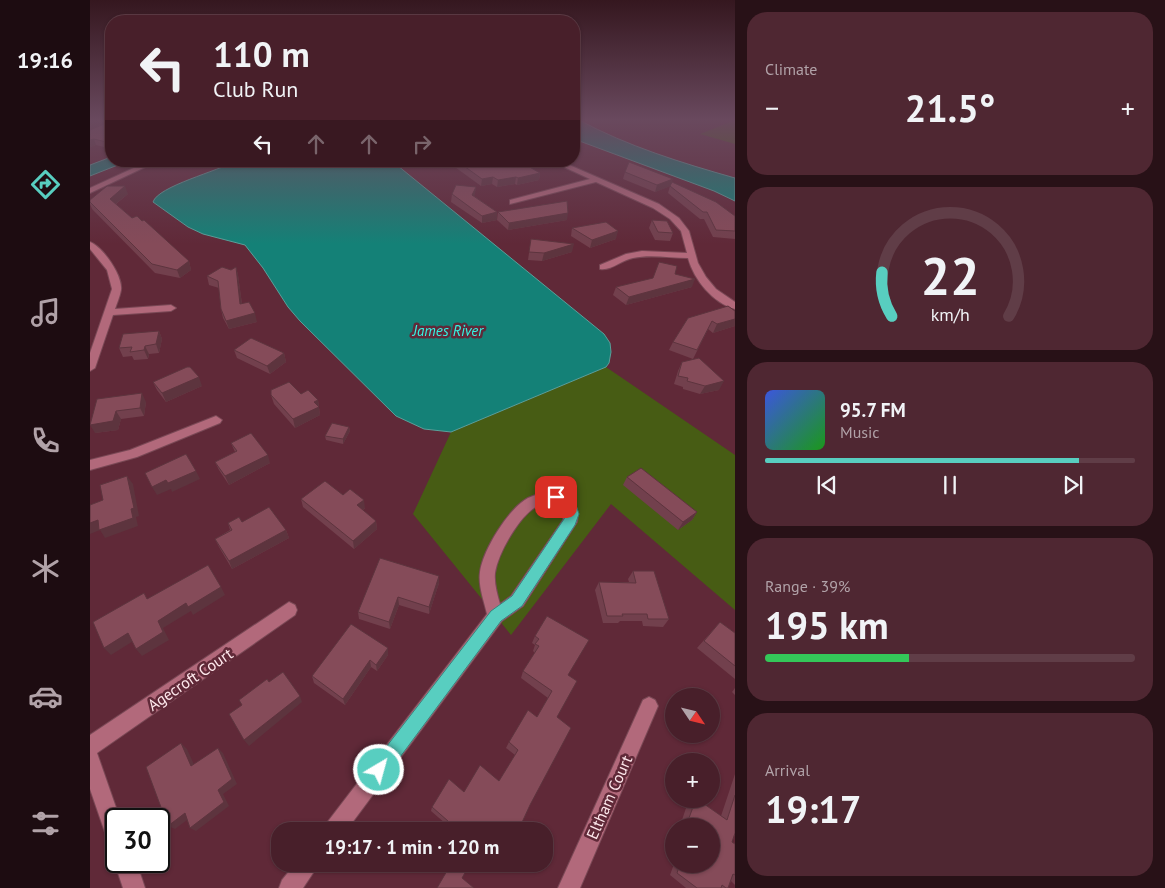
<!DOCTYPE html>
<html lang="en">
<head>
<meta charset="utf-8">
<style>
	body { margin:0; font-family:"PT Sans",sans-serif; background:#4f2732; color:#f1f3f6; height:100vh; display:flex; flex-direction:column; font-size:19px; white-space:nowrap }
	* { box-sizing:border-box; margin:0 }
	p { font-size:16px; color:#b1a2a8 }
	.icon { flex:none; width:28px; height:28px; fill:none; stroke:currentColor; stroke-width:2; stroke-linecap:round; stroke-linejoin:round }
	.map { position:relative; flex:1; overflow:hidden }
	.details { display:flex; flex-direction:column; gap:12px; padding:12px; background:#281117; width:430px }
	.details>* { flex:none }
	.top-card { position:absolute; left:15px; top:15px; width:475px; height:152px; border-radius:20px; box-shadow:0 1px 4px #0004,0 0 0 1px #603d47; background:#481f2a; color:#f1f3f6; overflow:hidden }
	.needle { width:32px; rotate:125deg }
	.controls { position:absolute; left:575px; top:688px; display:grid; gap:10px }
	.controls a { display:grid; place-items:center; width:55px; height:55px; border-radius:50%; background:#481f2a; box-shadow:0 1px 4px #0004,0 0 0 1px #603d47; font-size:25px }
	.speed { position:absolute; left:15px; top:808px; display:flex; gap:10px; font-size:25px; font-weight:700; text-align:center }
	.speed>* { display:grid; place-content:center; width:65px; height:65px; border-radius:50%; background:#481f2a; box-shadow:0 1px 4px #0004,0 0 0 1px #603d47; line-height:1 }
	.speed .limit { border:2px solid #111; border-radius:8px; background:#fff; color:#111 }
	.pin { position:absolute; display:grid; place-items:center; width:42px; height:42px; color:#fff; margin:-21px; border-radius:10px; box-shadow:0 2px 8px #0006 }
	.me { position:absolute; width:55px; margin:-28px; rotate:37deg; stroke-linejoin:round; filter:drop-shadow(0 0 4px #0008) }
	.turn { display:flex; align-items:center; gap:18px; height:105px; padding:0 25px; font-size:22px }
	.turn .icon { width:65px; height:65px; stroke-width:2.5 }
	.turn b { display:block; font-size:35px; line-height:42px }
	.lanes { display:flex; align-items:center; height:48px; padding:0 25px; background:#0003; justify-content:center; gap:25px; direction:ltr }
	.lanes .off { opacity:.35 }
	.big { font-size:38px; font-weight:800; line-height:1.1 }
	.details .card { flex:1; display:flex; flex-direction:column; justify-content:center; gap:8px; min-width:0; padding:0 18px; border-radius:20px; background:#4f2732 }
	.details .dial { align-items:center; gap:0 }
	.dial svg { height:130px; overflow:visible; fill:none; stroke:#603d47; stroke-width:7; stroke-linecap:round; text-anchor:middle }
	.dial text { fill:#f1f3f6; stroke:none }
	.song { display:flex; align-items:center; gap:15px }
	.cover { width:60px; height:60px; border-radius:8px; background:linear-gradient(135deg,hsl(230 70% 55%),hsl(120 70% 35%)) }
	.played { height:5px; border-radius:2px; background:linear-gradient(90deg,#58cec0 85%,#603d47 85%) }
	.keys { display:flex; justify-content:space-around; direction:ltr }
	.heat { display:flex; justify-content:space-between; align-items:center; font-size:28px; direction:ltr }
	.charge { height:8px; border-radius:4px; background:linear-gradient(90deg,#34c759 39%,#603d47 0) }
	.trip { position:absolute; left:181px; top:822px; width:282px; height:50px; border-radius:20px; background:#481f2a; box-shadow:0 1px 4px #0004,0 0 0 1px #603d47; font-weight:800; line-height:50px; text-align:center }
	main { display:flex; flex:1; min-height:0 }
	.dock { display:flex; flex-direction:column; width:90px; justify-content:space-around; align-items:center; background:#1d0c11; color:#b1a2a8 }
	.dock .icon { width:35px; height:35px }
	.dock .selected { color:#58cec0 }
	.dock b { font-size:22px; color:#f1f3f6 }
	.map>svg:first-child { display:block }
	.green { fill:#475c14 }
	.water { fill:#148177; stroke:#5aa09a }
	.lines { fill:none; stroke-linecap:round; stroke-linejoin:round }
	.minor-casing { stroke:#794855; stroke-width:2 }
	.minor { fill:#b2697b; fill-rule:evenodd }
	.wall { fill:#72404d }
	.shaded-wall { fill:#5d343e }
	.building { fill:#854b59; stroke:#5d343e }
	.route { fill:#58cec0; stroke:#39867d }
	.labels { text-anchor:middle; stroke-width:5; stroke-linejoin:round; paint-order:stroke }
	.water-label { font-size:15px; font-style:italic; fill:#34f5e3; stroke:#602938 }
	.near-street-label { font-size:16px; fill:#fee8ec; stroke:#602938 }
</style>
</head>
<body>
<main>
<nav class="dock">
<b>19:16</b>
<svg class="icon selected" aria-label="directions" viewBox="0 0 24 24"><path d="M12 3l9 9-9 9-9-9zM9 14v-3h6M13 9l2 2-2 2"/></svg>
<svg class="icon" aria-label="music" viewBox="0 0 24 24"><path d="M9 18V5l10-2v13"/><circle cx="6" cy="18" r="3"/><circle cx="16" cy="16" r="3"/></svg>
<svg class="icon" aria-label="phone" viewBox="0 0 24 24"><path d="M5 4h4l2 5-3 2q2 4 5 5l2-3 5 2v4C11 20 4 13 5 4z"/></svg>
<svg class="icon" aria-label="climate" viewBox="0 0 24 24"><path d="M12 3v18M4 7l16 10M4 17L20 7"/></svg>
<svg class="icon" aria-label="car" viewBox="0 0 24 24"><path d="M5 17H2v-5l4-1 3-4h7l3 4 3 1v5h-3M9 17h6M6 11h13"/><circle cx="7" cy="17" r="2"/><circle cx="17" cy="17" r="2"/></svg>
<svg class="icon" aria-label="filters" viewBox="0 0 24 24"><path d="M4 7h16M4 17h16"/><circle cx="9" cy="7" r="2"/><circle cx="15" cy="17" r="2"/></svg>
</nav>
<div class="map">
<svg width="645" height="888" viewBox="0 0 645 888">
	<rect width="100%" height="100%" fill="#602938"/>
	<!-- green -->
	<path class="green" d="M645,120V144L610,134Z
		M516,367L645,455V610L521,504L421,635L323,514L361,432Z"/>
	<!-- water -->
	<path class="water" d="M484,120H489C537,146 592,163 645,178V201L624,191L484,139Z
		M21,157V161H38L0,176V165Z
		M145,161H302L514,334L520,343L521,352L519,363L516,367L361,432L334,429L306,416L210,321L198,307L173,268L155,245L113,234L98,227L63,202C68,186 129,171 145,161Z"/>
	<g class="lines">
		<defs>
			<path id="minor" d="M59,161H68L0,193V188Z
				M461,161H470L569,204L589,218L599,231L608,263L616,277L626,289L645,302V309C623,303 604,280 598,258C580,258 560,254 543,258C532,260 521,271 510,269V265L536,254L552,251L597,253L591,231L580,219L563,208L506,182L420,204V200L500,179Z
				M0,242C13,247 33,276 31,290C30,296 27,303 25,309L81,305L86,308L81,311L23,315L5,368L0,371V353L22,289L17,270L0,249Z
				M126,416L132,420L130,423L47,457L0,470V460L40,450Z
				M464,492C481,496 490,504 487,522L433,606L412,621L256,831H233L236,824L397,614C394,601 388,586 390,572C393,550 418,509 438,498C446,494 455,492 464,492ZM464,503L473,509V520L421,596L410,604C407,594 404,583 405,573C408,553 430,514 449,505C454,503 459,503 464,503Z
				M199,602L205,605L207,610L205,615L7,753L30,819H26V847L19,844L0,789V735Z
				M559,697L565,700L568,706L490,888H468L553,700Z
				M26,856V861H46L55,888H33L24,861Z
				M205,864H229L213,888H189L192,880Z"/>
		</defs>
		<!-- minor casing -->
		<use href="#minor" class="minor-casing"/>
		<!-- minor -->
		<use href="#minor" class="minor"/>
	</g>
	<!-- wall -->
	<path class="wall" d="M21,120V147L18,148L6,145L0,147V130L19,122H20L0,129Z
		M358,161H429L450,173L449,180L427,185L425,184L407,187L402,184L391,186L358,162Z
		M535,172L582,183L645,216V239L623,237L614,219H610L578,193L580,186L565,192L533,179Z
		M386,187L384,196L407,212V220L392,223L361,202L362,194Z
		M38,194L26,204L42,218L99,261L101,270L90,278L65,273L2,209L0,204V200Z
		M408,212L477,220L418,230L407,220Z
		M562,220L583,233L580,241L565,240L559,228Z
		M482,228L526,239L500,248L481,236Z
		M441,239L482,252L452,261L438,260Z
		M146,267L148,275L152,304L167,322L139,329L133,318L131,309L129,288L119,285L117,276L141,270Z
		M585,274L602,287L536,305L523,295L526,287Z
		M645,311V326L623,333L618,329L603,359L579,350L583,342L598,318Z
		M69,331L72,339L69,353L59,354L58,359L44,360L42,356L33,357L29,348Z
		M144,350L194,353L196,362L180,374L147,358Z
		M592,362L629,390L610,394L593,389V387L584,384L588,371Z
		M63,382L112,386L76,402L67,390Z
		M211,394L228,400L230,415L205,428L184,404L181,395Z
		M7,399L56,402L54,416L31,419L28,430L5,433Z
		M259,427L260,431L253,444L236,440L235,436Z
		M141,443L180,463L139,485L129,470L125,462L145,452Z
		M537,477L607,512L602,520L588,530L533,485Z
		M253,495L275,508L273,510L286,521L287,529L264,549L213,507L211,499Z
		M152,522L196,530L199,538L142,569L129,547L125,539L140,530L138,523Z
		M543,571L579,619L573,627L553,626L552,621H530L528,623H513L505,590L509,582H539L538,579Z
		M349,583L339,614L309,605L300,629L269,619L268,612Z
		M457,616L479,675L440,805L428,831H400L399,830L398,831H352L356,824L341,811L342,807L374,792L409,781L425,755L416,748L419,742L447,717L458,698L431,678L433,671L445,653L443,651L445,645L442,643L445,636Z
		M630,622L645,633V679L607,648Z
		M298,648V655L287,671L281,667L255,705L224,683L222,676Z
		M645,688V695L642,692Z
		M645,774V833L642,842L645,844V885L641,881L638,888H596L580,875L584,864H621V826H590L598,802L605,799H607L631,816Z
		M584,842V853L580,851Z"/>
	<!-- shaded-wall -->
	<path class="shaded-wall" d="M6,120H20V121L0,129V122Z
		M4,139L6,145L0,147V140Z
		M21,139V147L18,148L16,142Z
		M450,173L449,180L427,185L428,178Z
		M403,177L402,184L391,186L392,179Z
		M426,177L425,184L407,187L408,180Z
		M583,179L581,186L565,192L567,185Z
		M35,186L38,194L23,206L20,199Z
		M386,187L385,194L382,202V195Z
		M407,212V220L392,223V216Z
		M478,213L477,220L418,230L419,223Z
		M528,231L526,239L500,248L502,240Z
		M484,244L482,252L452,261L454,253Z
		M99,261L101,270L90,278L87,270Z
		M146,267L148,275L153,312L150,304Z
		M605,279L602,287L536,305L539,297Z
		M165,313L167,322L139,329L136,321Z
		M645,319V326L623,333L627,324Z
		M69,331L72,339L69,353L66,344Z
		M55,346L59,354L58,359L54,350Z
		M194,353L196,362L180,374L177,366Z
		M109,377L112,386L76,402L72,393Z
		M634,381L629,390L610,394L615,386Z
		M52,393L56,402L54,416L50,408Z
		M228,400L230,415L205,428L203,419L224,402Z
		M26,411L31,419L28,430L5,433L0,425Z
		M259,427L260,431L253,444V439Z
		M178,455L180,463L139,485L135,476Z
		M106,471L110,479L82,492L81,489L67,495L62,487L76,480Z
		M37,476L43,484L49,516L46,517L48,526L15,538L10,530L0,534V523L41,509Z
		M274,500L275,508L268,514L267,505Z
		M607,512L602,520L588,530L593,522Z
		M286,521L287,529L264,549L263,541Z
		M196,530L199,538L142,569L139,561Z
		M349,576V583L339,614V607Z
		M131,587L135,595L103,615L101,611L73,628L79,640L52,656L46,649L68,621L96,603Z
		M308,597L309,605L300,629L299,622Z
		M38,633L45,640L21,655L14,648Z
		M298,648V655L287,671L286,665Z
		M280,660L281,667L255,705L253,699Z
		M210,696L212,702L159,746L154,740Z
		M91,743L97,749L107,771L101,766Z
		M128,748L133,753L147,784L133,794L139,806L106,831L100,828L128,790Z
		M95,813L101,817L85,829L78,826Z"/>
	<!-- building -->
	<path class="building" d="M20,120H21V139L16,142L4,139L0,140V130L19,122Z
		M367,161H429L450,173L428,178L426,177L408,180L403,177L392,179Z
		M539,162L583,179L567,185L535,172Z
		M582,182L626,202L645,216V231L626,230L617,212H613L580,186Z
		M366,185L386,187L382,195L407,212L392,216L362,194Z
		M17,186H35L20,199L42,218L47,216L52,221L54,220L99,261L87,270L62,264L0,202V200Z
		M477,201L478,213L419,223L408,212Z
		M562,220L577,221L583,233L568,232Z
		M516,222L528,231L502,240L482,228Z
		M441,239L484,244L454,253L439,252Z
		M569,262L587,266L585,274L605,279L539,297L526,287L563,278Z
		M132,267L141,270L146,267L150,304L159,302L165,313L136,321L131,309L128,281L117,276Z
		M638,306L645,311V319L627,324L622,321L607,350L583,342L598,318Z
		M69,331L66,344L55,346L54,350L40,352L42,347L29,348L33,334Z
		M161,338L194,353L177,366L144,350Z
		M609,358L634,381L615,386L597,381L598,378L588,376L592,362Z
		M97,367H100L109,377L72,393L63,382Z
		M199,382L211,394L218,390L228,400L224,402L229,407L203,419L181,395V390Z
		M52,393L50,408L26,411L23,421L0,425L7,399Z
		M242,423L259,427L253,439L235,436Z
		M161,433L178,455L135,476L125,462L147,451L141,443Z
		M96,454L106,471L78,483L76,480L62,487L55,473Z
		M551,468L607,512L593,522L537,477Z
		M37,476L44,508L41,509L43,518L9,530L8,520L0,523V505L13,500L10,485Z
		M235,481L253,495L260,489L274,500L267,505L286,521L263,541L211,499Z
		M179,507L196,530L139,561L125,539L142,530L138,523L149,517L152,522Z
		M290,558L349,576L339,607L308,597L299,622L268,612Z
		M118,565L131,587L98,607L96,603L68,621L73,632L46,649L38,633L14,648L3,622L54,593L57,599Z
		M543,571H564L579,619H558L557,614H532L533,616H517L509,582L546,583Z
		M457,616L499,640L478,675L487,681L467,717L481,728L440,805L428,831H407L401,826L398,831H354L352,830L358,821L342,807L359,779L374,792L390,765L409,781L428,750L419,742L438,710L447,717L462,691L433,671L449,646L445,644L449,639L445,636Z
		M630,622L645,633V666L614,641Z
		M261,624L298,648L286,665L280,660L253,699L222,676Z
		M193,672L210,696L154,740L139,714L152,705L149,700L177,679L179,682Z
		M91,743L101,766L128,748L142,779L128,790L134,802L100,828L95,813L78,826L56,767Z
		M645,795V833L642,842L645,844V875L643,874L638,888H636L632,885L631,888H607L587,873L590,864H621V826H596L606,799H607L637,820Z
		M361,864H380L372,878L384,888H347Z"/>
	<!-- sky -->
	<linearGradient id="sky" x2="0" y2="1"><stop stop-color="#35171f"/><stop offset="0.49" stop-color="#69495e"/><stop offset="1" stop-color="#69495e" stop-opacity="0"/></linearGradient>
	<rect width="645" height="244" fill="url(#sky)"/>
	<!-- route -->
	<path class="route" d="M466,492L485,502L489,514L485,525L432,606L411,621L296,776L289,779L283,776L281,770L283,764L401,611L422,596L474,519L476,514L475,509L462,501L460,497L462,494Z"/>
	<g class="labels">
		<!-- water labels -->
		<g class="water-label">
			<text x="358" y="336">James River</text>
		</g>
		<!-- near-street labels -->
		<g class="near-street-label">
			<text transform="translate(100 679) rotate(-34)" y="6">Agecroft Court</text>
			<text transform="translate(519 797) rotate(-66)" y="6">Eltham Court</text>
		</g>
	</g>
</svg>
<div class="controls">
<a><svg class="needle" viewBox="-14 -14 28 28"><path d="M0-13l5 13h-10z" fill="#e53935"/><path d="M0 13l5-13h-10z" fill="#b1a2a8"/></svg></a>
<a>+</a>
<a>−</a>
</div>
<div class="speed"><div class="limit">30</div></div>
<div class="pin" style="left:466px;top:497px;background:#d93025"><svg class="icon" aria-label="arrive" viewBox="0 0 24 24"><path d="M6 21V4h12l-3 4 3 4H6"/></svg></div>
<svg class="me" style="left:289px;top:770px" viewBox="-20 -20 40 40"><circle r="17" fill="#58cec0" stroke="#fff" stroke-width="3"/><path d="M0-11L8 9 0 5-8 9z" fill="#fff"/></svg>
<div class="trip">19:17 · 1 min · 120 m</div>
<div class="top-card">
<div class="turn"><svg class="icon" aria-label="left" viewBox="0 0 24 24"><path d="M17 20v-9H6M10 6l-5 5 5 5"/></svg><div><b>110 m</b>Club Run</div></div>
<div class="lanes"><svg class="icon" aria-label="left" viewBox="0 0 24 24"><path d="M17 20v-9H6M10 6l-5 5 5 5"/></svg><svg class="icon off" aria-label="ahead" viewBox="0 0 24 24"><path d="M12 20V5M6 11l6-6 6 6"/></svg><svg class="icon off" aria-label="ahead" viewBox="0 0 24 24"><path d="M12 20V5M6 11l6-6 6 6"/></svg><svg class="icon off" aria-label="right" viewBox="0 0 24 24"><path d="M7 20v-9h11M14 6l5 5-5 5"/></svg></div>
</div>
</div>
<section class="details">
<div class="card"><p>Climate</p>
<div class="heat"><a>−</a><b class="big">21.5°</b><a>+</a></div>
</div>
<div class="card dial"><svg viewBox="0 0 100 80">
<path d="M14 69A42 42 0 1 1 86 69"/>
<path d="M14 69A42 42 0 0 1 8 42" stroke="#58cec0"/>
<text x="50" y="56" font-size="32" font-weight="700">22</text>
<text x="50" y="72" font-size="11">km/h</text>
</svg></div>
<div class="card">
<div class="song"><i class="cover"></i><div><b>95.7 FM</b><p>Music</p></div></div>
<div class="played"></div>
<div class="keys"><svg class="icon" aria-label="previous" viewBox="0 0 24 24"><path d="M18 5L8 12l10 7zM5 5v14"/></svg><svg class="icon" aria-label="pause" viewBox="0 0 24 24"><path d="M8 5v14M16 5v14"/></svg><svg class="icon" aria-label="next" viewBox="0 0 24 24"><path d="M6 5l10 7-10 7zM19 5v14"/></svg></div>
</div>
<div class="card"><p>Range · 39%</p><b class="big">195 km</b><div class="charge"></div></div>
<div class="card"><p>Arrival</p><b class="big">19:17</b></div>
</section>
</main>
</body>
</html>
